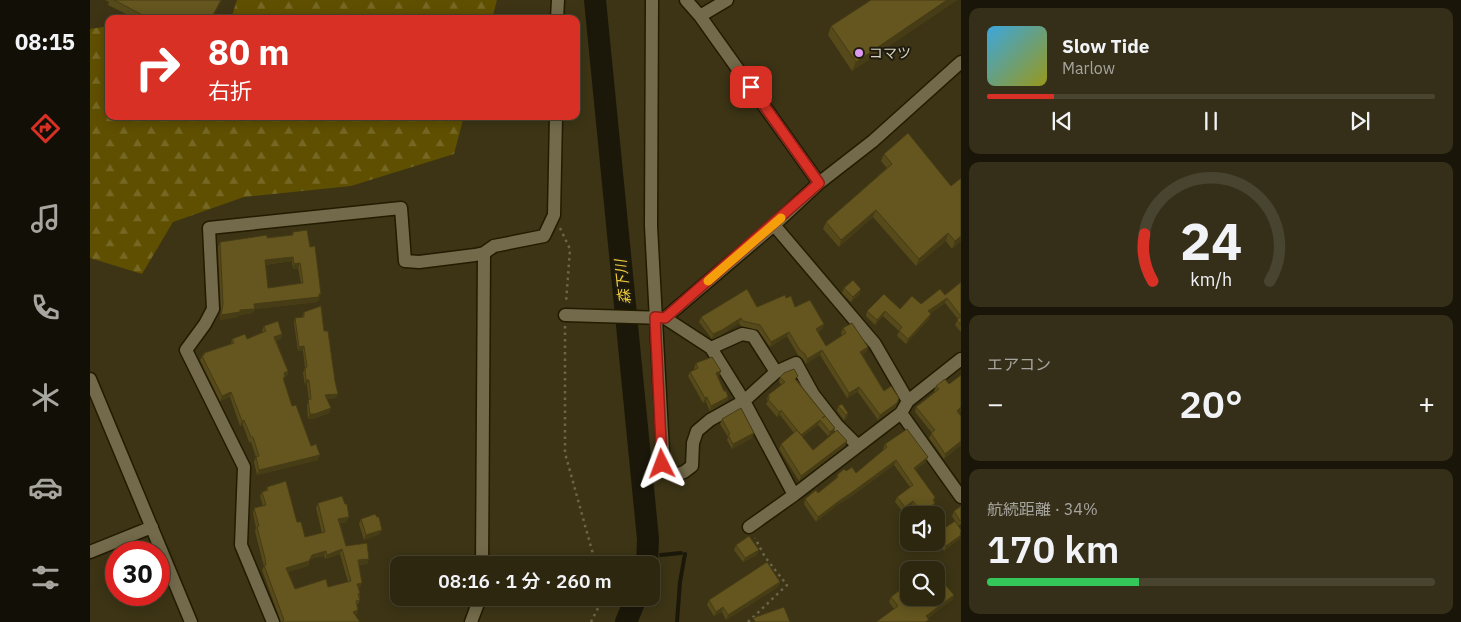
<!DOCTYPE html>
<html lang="ja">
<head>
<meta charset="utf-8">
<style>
	body { margin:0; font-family:"IBM Plex Sans","Noto Sans JP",sans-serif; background:#352f19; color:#f1f3f6; height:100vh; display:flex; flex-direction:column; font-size:19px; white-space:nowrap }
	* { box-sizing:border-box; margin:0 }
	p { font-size:16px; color:#a7a59f }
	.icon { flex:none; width:28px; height:28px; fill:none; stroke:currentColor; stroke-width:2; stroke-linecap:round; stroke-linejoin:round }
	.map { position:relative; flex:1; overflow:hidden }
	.sheet { display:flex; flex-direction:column; gap:8px; padding:8px; background:#191509; width:500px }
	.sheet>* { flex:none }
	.guide { position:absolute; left:15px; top:15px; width:475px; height:105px; border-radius:10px; box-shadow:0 2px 12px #0003,0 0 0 1px #484430; background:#d93025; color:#fff; overflow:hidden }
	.tools { position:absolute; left:810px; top:506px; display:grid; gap:10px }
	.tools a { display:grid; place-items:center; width:45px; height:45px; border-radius:10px; background:#2d2710; box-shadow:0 2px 12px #0003,0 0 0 1px #484430; font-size:25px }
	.speed { position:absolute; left:15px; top:541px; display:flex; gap:10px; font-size:25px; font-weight:700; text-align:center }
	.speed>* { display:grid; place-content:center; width:65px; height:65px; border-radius:50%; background:#2d2710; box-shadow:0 2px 12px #0003,0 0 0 1px #484430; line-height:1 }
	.speed .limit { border:8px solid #d22; background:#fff; color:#111 }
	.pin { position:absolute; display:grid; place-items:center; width:42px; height:42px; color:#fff; margin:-21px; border-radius:10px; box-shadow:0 2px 8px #0006 }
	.me { position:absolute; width:55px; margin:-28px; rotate:357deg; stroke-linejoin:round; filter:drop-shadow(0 0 4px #0008) }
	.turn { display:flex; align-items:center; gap:18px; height:105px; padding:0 20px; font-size:22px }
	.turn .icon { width:65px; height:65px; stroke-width:2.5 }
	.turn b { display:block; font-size:35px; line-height:42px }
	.big { font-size:38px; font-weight:600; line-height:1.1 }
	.sheet .widget { flex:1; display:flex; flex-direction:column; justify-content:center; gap:8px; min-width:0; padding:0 18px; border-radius:10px; background:#352f19 }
	.sheet .dial { align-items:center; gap:0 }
	.dial svg { height:130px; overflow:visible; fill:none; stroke:#484430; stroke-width:7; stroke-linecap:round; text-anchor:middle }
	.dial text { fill:#f1f3f6; stroke:none }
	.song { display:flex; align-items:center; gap:15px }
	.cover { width:60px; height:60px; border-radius:8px; background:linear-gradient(135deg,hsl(200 70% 55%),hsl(60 70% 35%)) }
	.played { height:5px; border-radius:2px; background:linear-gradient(90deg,#d93025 15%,#484430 15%) }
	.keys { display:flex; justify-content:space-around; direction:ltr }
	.heat { display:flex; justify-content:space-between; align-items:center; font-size:28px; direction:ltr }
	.charge { height:8px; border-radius:4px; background:linear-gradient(90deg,#34c759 34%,#484430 0) }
	.trip { position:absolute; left:300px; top:556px; width:270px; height:50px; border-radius:10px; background:#2d2710; box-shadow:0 2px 12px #0003,0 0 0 1px #484430; font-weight:600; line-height:50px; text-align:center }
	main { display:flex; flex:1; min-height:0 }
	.tab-bar { display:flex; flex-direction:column; width:90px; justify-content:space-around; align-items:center; background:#121006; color:#a7a59f }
	.tab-bar .icon { width:35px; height:35px }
	.tab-bar .selected { color:#d93025 }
	.tab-bar b { font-size:22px; color:#f1f3f6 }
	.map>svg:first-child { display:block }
	.forest { fill:url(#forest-firs) }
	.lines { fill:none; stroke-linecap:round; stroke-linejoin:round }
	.stream { stroke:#1b180a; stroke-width:4 }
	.river { stroke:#1b180a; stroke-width:22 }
	.street-casing { stroke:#231b00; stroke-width:15 }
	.path { stroke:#6c654a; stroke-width:2.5; stroke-dasharray:2.5 4; stroke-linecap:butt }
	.street { stroke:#726a4a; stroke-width:12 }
	.wall { fill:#564a1a; fill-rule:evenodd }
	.shaded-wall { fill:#463c15 }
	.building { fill:#64561e; stroke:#463c15; fill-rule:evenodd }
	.route-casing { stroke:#8d1f18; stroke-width:12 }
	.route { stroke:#d93025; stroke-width:9 }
	.slow { stroke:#f59e0b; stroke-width:9 }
	.poi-dot { fill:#dd99f3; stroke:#1f1c0f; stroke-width:2 }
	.labels { text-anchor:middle; stroke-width:4; stroke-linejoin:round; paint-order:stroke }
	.poi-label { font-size:14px; fill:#d7d3c2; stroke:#1f1c0f; text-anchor:start }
	.water-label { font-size:15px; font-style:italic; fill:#eecd3c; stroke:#1f1c0f }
</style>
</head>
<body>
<main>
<nav class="tab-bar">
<b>08:15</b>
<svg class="icon selected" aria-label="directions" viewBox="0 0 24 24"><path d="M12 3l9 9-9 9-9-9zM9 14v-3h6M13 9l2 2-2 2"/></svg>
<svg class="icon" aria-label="music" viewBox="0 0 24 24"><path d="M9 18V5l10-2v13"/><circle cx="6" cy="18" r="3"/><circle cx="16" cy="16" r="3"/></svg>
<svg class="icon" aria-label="phone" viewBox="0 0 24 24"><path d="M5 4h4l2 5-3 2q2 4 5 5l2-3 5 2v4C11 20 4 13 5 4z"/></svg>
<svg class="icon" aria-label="climate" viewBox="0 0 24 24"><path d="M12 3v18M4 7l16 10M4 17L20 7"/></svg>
<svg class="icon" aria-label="car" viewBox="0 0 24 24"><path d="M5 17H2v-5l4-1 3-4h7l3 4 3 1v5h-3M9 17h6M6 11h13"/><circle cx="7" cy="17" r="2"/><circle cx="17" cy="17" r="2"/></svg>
<svg class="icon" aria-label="filters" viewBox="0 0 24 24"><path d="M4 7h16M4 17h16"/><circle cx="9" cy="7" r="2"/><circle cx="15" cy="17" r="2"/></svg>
</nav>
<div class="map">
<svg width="871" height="622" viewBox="0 0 871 622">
	<defs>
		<pattern id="forest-firs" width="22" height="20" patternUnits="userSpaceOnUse" patternTransform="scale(1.25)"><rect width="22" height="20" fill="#5f4f00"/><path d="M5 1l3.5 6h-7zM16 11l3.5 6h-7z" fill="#756724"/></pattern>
	</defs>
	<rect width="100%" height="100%" fill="#3c3415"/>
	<!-- forest -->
	<path class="forest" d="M147,0H407L402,19H141Z
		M19,26V116H374L364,154L261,186L154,197L83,222L52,274L0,258V29Z"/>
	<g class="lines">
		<!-- stream -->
		<path class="stream" d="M571,555L591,553
			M587,622L590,582L595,554"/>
		<!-- river -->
		<path class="river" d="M505,0L558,539L557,565
			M536,622L546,598"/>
		<defs>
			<path id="street" d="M562,0L561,226L574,470L585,475L594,472L602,466L603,443L607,431L620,420L654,401L686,372L706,363L723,394L747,425L768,446
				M596,0L610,16
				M637,0L610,16L729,183
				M467,19L468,0
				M684,225L785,344L818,401
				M475,315L575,318L621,348L654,401L704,495
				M575,318L684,225L729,183L783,141L871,62
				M621,348L652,334L663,336L686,372
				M871,359L818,401L811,413L871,497
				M0,379L101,622
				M659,527L704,495L811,413
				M0,552L62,527
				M392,565L394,253
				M183,622L151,545L154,467L96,350L115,324L123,309L119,228L311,208L315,261L329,262L385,255L394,253L404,246L454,236L464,215L466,116
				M381,622L390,598"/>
		</defs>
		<!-- street casing -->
		<use href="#street" class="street-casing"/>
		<!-- path -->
		<path class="path" d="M470,228L480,249L476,303
			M475,326V453L506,565
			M501,622L508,608L509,598
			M658,622L697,585L675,557L665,538"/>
		<!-- street -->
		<use href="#street" class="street"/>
	</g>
	<!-- wall -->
	<path class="wall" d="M15,0H132L122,19H46L18,5L19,2Z
		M781,0H867L762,71L738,35L741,26Z
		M794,154L871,241L862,249L856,241L826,266L783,217L749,247L733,229L736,222L797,168L791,161Z
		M203,232L229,299L227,302L165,309L163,313L149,315L148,317L130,320L131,309L128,247L130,242L202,235ZM202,261L203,269L208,268L211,283L178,288L175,265Z
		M871,283V332L865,325L868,319L855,303L841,313V314L839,319L816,344L807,336L809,331L793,316L785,325L776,316L777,311L810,309L831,304L855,295Z
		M754,288L770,294L761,302L752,293Z
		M696,298L705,307L734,324L733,328L728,332L736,346L752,336L751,333L753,328L778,347L776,352L772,354L794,391L809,398L805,408L788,420L768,392L757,398L730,355L716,364L713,359L708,355L697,336L680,347L668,330L651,326L649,323L631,335L622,339L609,322L611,317L667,307Z
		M214,312L234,331L246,398L237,399L241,408L239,413L223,419H218L217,405L219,400L217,385H215L213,373L215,368L213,351H208L204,323L205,318L212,317Z
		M174,326L192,334L191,339L186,340L198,371L197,376H195L194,380L202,406L228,460L167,475L164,462L166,457L161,442H159L153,425L150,426L140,397L130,401L110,360L114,353L141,344L142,339H157L173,332L172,331Z
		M606,363L631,371L629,376L628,377L634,391L638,397L637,401L620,411L616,402L613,403L598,376L600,372L605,370L604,368Z
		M690,377L707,380L745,428L743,433L738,436L728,425L712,437L723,450L757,441L755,446L709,481L689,449L691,444L704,433L690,415L687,417L676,404L678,401L677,400L678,395L691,385L689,381Z
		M846,386L871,411L869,413L871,416V445L854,459L839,438L842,433L825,412L826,407L845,392L844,391Z
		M748,406L758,413L757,418L754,420L747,411Z
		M632,419L662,438L642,449L637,440L638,437L630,424Z
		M795,444L836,462L825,470L845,497L844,501L845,503L844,508L834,515H828L822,506L813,512L805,502L807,497L820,487L804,465L759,498L747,505L726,522L714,504L715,499L728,493L746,478L747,475L756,471L766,473L794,450L793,449Z
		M177,487L207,522L215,537L232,533L226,508L228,503L257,522L250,523L256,546L279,559L277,564L269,565L270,588H269L270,600L267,605V615L265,616L270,622H191L172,570L174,566L173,563L165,531L166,528L163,513L164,508L173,506L170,496L172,492L176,490ZM250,554L258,582L238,587L205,589L198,572L218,566L220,559L234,556L235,559Z
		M871,506V524L868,526L862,516L864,511Z
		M271,519L290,534L274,540L269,524Z
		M847,533L871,535L869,539L854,551L846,540Z
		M646,545L667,555L653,562L644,550Z
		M690,582L688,587L636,620L632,612L624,616L617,605L619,600Z
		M864,595L862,600L838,618L804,609L799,602L801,597Z"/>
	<!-- shaded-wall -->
	<path class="shaded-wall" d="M131,0H132L122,19H121Z
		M857,0H867L762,71L766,62Z
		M786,210L783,217L749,247L751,240Z
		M858,233L856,241L826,266L829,259Z
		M871,236V241L862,249L865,241Z
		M203,257L202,261L173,265L175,260Z
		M210,263L208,268L203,269L204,264Z
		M771,289L770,294L761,302L763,297Z
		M231,294L227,302L165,309L163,313L149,315L148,317L130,320L131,315L150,310L164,304Z
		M857,298L855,303L837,316L838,311Z
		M795,311L793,316L785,325L787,320Z
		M841,314L839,319L816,344L818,339Z
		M651,318L649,323L631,335L622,339L623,334Z
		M734,324L733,328L724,334L726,329Z
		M699,332L697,336L680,347L681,342Z
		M192,334L191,339L183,342L184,337Z
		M214,346L213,351H208L209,347Z
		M778,347L776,352L768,356L770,352Z
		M732,350L730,355L716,364L717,359Z
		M198,371L197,376L192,378L194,373Z
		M631,371L629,376L624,378L626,373Z
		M216,380H219L217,385H215Z
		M769,387L768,392L757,398L759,393Z
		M141,392L140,397L130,401L132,396Z
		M248,394L246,398L233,400L235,395Z
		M617,397L616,402L613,403L615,398Z
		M638,397L637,401L620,411L621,406Z
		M809,398L805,408L788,420L790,415Z
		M871,407V411L865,415L867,411Z
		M241,408L239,413L223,419H218L220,414Z
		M691,410L690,415L687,417L689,412Z
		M758,413L757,418L754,420L756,415Z
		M154,420L153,425L150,426L152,421Z
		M730,420L728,425L709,439L711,435Z
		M745,428L743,433L738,436L740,432Z
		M664,433L662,438L642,449L643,444Z
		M757,441L755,446L709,481L711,476Z
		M871,441V445L854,459L855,454Z
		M230,455L228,460L167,475L169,470Z
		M838,457L836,462L822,473L824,468Z
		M806,460L804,465L759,498L747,505L726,522L728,517L749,501Z
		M823,501L822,506L813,512L815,507Z
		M845,503L844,508L834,515H831L832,513Z
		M259,517L257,522L247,523L248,519Z
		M292,530L290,534L274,540L276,535Z
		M871,532L869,539L854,551L856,546Z
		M252,549L250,554L235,559L237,555Z
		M669,550L667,555L653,562L655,558Z
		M236,551L234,556L220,559L222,555Z
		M279,559L277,564L266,565L268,560Z
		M219,561L218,566L195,573L196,568Z
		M690,582L688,587L636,620L638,615Z
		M272,583L270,588L266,589L267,584Z
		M864,595L862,600L834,621L836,616Z
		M633,607L632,612L624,616L626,612Z
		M268,610L267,615L261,617L263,612Z"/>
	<!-- building -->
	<path class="building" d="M24,0H131L121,19H60Z
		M781,0H857L766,62L741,26Z
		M818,133L861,186L871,178V236L865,241L858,233L829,259L786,210L751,240L736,222L802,164L794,154Z
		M217,230L220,247L225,246L231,294H229V297L164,304L165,309L150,310V312L131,315L133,304L130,242L177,235V238L203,235V232ZM203,257L204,264L210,263L213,283L178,288L175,260Z
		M763,280L771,289L763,297L754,288Z
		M871,282V316L857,298L838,311L841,314L818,339L809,331L812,327L795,311L787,320L777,311L794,294L810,309L822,296L831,304L850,289L855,295Z
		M657,289L667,307L695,295L696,298L701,296L705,307L720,300L734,324L726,329L736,346L756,333L753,328L762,323L778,347L770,352L794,391L801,386L809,398L807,403L790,415L769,387L759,393L732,350L717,359L715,354L710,350L699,332L681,342L670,325L653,321L651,318L632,330L623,334L611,317Z
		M231,306L234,331H238L245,381L248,394L235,395L241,408L225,414H220L218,400L221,399L219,380H216L215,368L217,367L214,346L209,347L205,318L214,317V312Z
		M871,316V325L867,320Z
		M188,321L192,334L184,337L198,371L194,373L195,377L193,378L202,406L206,405L221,446L226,444L230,455L169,470L166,457L169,456L163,437H161L154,420L152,421L141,392L132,396L112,356L115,354L114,353L144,343L142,339L155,334L157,339L176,331L174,326Z
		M622,357L631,371L626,373L634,391H636L638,397L621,406L617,397L615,398L600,372L608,368L606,363Z
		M704,369L708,376L705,379L735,416L732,418L735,416L745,428L740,432L730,420L711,435L691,410L689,412L678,399L680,397L678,395L695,382L690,377L694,373Z
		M871,375V407L867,411L871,416V441L855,454L841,433L845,430L826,407L849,389L846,386L855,379L859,384Z
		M752,404L758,413L756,415L748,406Z
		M651,408L664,433L643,444L638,435L640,434L632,419Z
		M817,429L838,457L824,468L845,497L843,500L845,503L832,513L823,501L815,507L807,497L823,485L806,460L761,493L749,501L728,517L715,499L726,490L728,493L748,477L747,475L754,469L756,471L762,467L766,473L797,447L795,444Z
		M707,430L723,450L747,430L757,441L711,476L691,444Z
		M196,481L207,522H211L215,537L235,532L228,503L252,496L255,504H257L259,517L248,519L256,546L277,543L279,559L268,560L272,583L267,584L270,593L268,594L270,600L266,601L268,610L263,612L270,622H193L192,621L194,620L174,565H176L175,558L167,527L169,526L164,508L176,505L172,492L178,490L177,487ZM252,549L261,581L238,587L236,579L205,589L196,568L219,561L222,555L236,551L237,555Z
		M871,506V520L870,521L864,511Z
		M285,514L287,517H289L292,530L276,535L271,519Z
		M865,521L871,530V532L870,533L871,535L856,546L847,533Z
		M659,536L669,550L655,558L646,545Z
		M677,562L690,582L638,615L633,607L626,612L619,600Z
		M838,564L843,570H830Z
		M846,574L864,595L836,616L839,620L835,622H786L808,606L801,597L819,583V598H846Z
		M694,607L700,622H665L663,618Z"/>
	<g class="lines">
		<defs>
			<path id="route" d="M572,464L565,317L575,318L729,183L661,87"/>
		</defs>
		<!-- route casing -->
		<use href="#route" class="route-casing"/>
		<!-- route -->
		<use href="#route" class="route"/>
		<!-- slow -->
		<path class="slow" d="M618,281L691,218"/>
	</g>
	<!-- markers -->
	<circle class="poi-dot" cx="769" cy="53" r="5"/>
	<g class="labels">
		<!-- poi labels -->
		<g class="poi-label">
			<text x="779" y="58">コマツ</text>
		</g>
		<!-- water labels -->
		<g class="water-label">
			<text transform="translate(533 282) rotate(-96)" y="5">森下川</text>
		</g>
	</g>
</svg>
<div class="tools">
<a><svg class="icon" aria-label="sound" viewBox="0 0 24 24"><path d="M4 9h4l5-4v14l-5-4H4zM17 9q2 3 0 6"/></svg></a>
<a><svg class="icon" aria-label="search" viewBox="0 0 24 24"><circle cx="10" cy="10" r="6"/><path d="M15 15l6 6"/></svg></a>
</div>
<div class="speed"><div class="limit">30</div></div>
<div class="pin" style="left:661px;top:87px;background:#d93025"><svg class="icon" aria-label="arrive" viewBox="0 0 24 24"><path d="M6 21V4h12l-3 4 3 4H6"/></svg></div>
<svg class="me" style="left:572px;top:464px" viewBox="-20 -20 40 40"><path d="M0-17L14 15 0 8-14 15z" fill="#d93025" stroke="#fff" stroke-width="4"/></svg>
<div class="trip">08:16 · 1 分 · 260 m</div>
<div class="guide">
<div class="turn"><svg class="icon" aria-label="right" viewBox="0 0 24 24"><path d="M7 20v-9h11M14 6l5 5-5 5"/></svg><div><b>80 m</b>右折</div></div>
</div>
</div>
<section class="sheet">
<div class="widget">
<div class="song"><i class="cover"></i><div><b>Slow Tide</b><p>Marlow</p></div></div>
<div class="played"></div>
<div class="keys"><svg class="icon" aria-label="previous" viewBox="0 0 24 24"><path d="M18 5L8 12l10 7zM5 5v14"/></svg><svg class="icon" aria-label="pause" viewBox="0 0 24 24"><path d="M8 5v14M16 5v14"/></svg><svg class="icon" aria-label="next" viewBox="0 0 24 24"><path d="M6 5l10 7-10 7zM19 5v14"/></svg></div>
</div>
<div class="widget dial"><svg viewBox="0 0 100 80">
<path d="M14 69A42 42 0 1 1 86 69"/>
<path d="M14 69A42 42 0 0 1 9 40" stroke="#d93025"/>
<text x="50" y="56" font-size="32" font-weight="700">24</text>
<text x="50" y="72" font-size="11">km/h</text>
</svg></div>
<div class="widget"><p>エアコン</p>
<div class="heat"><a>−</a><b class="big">20°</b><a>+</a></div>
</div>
<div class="widget"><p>航続距離 · 34%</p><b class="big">170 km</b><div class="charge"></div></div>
</section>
</main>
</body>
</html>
